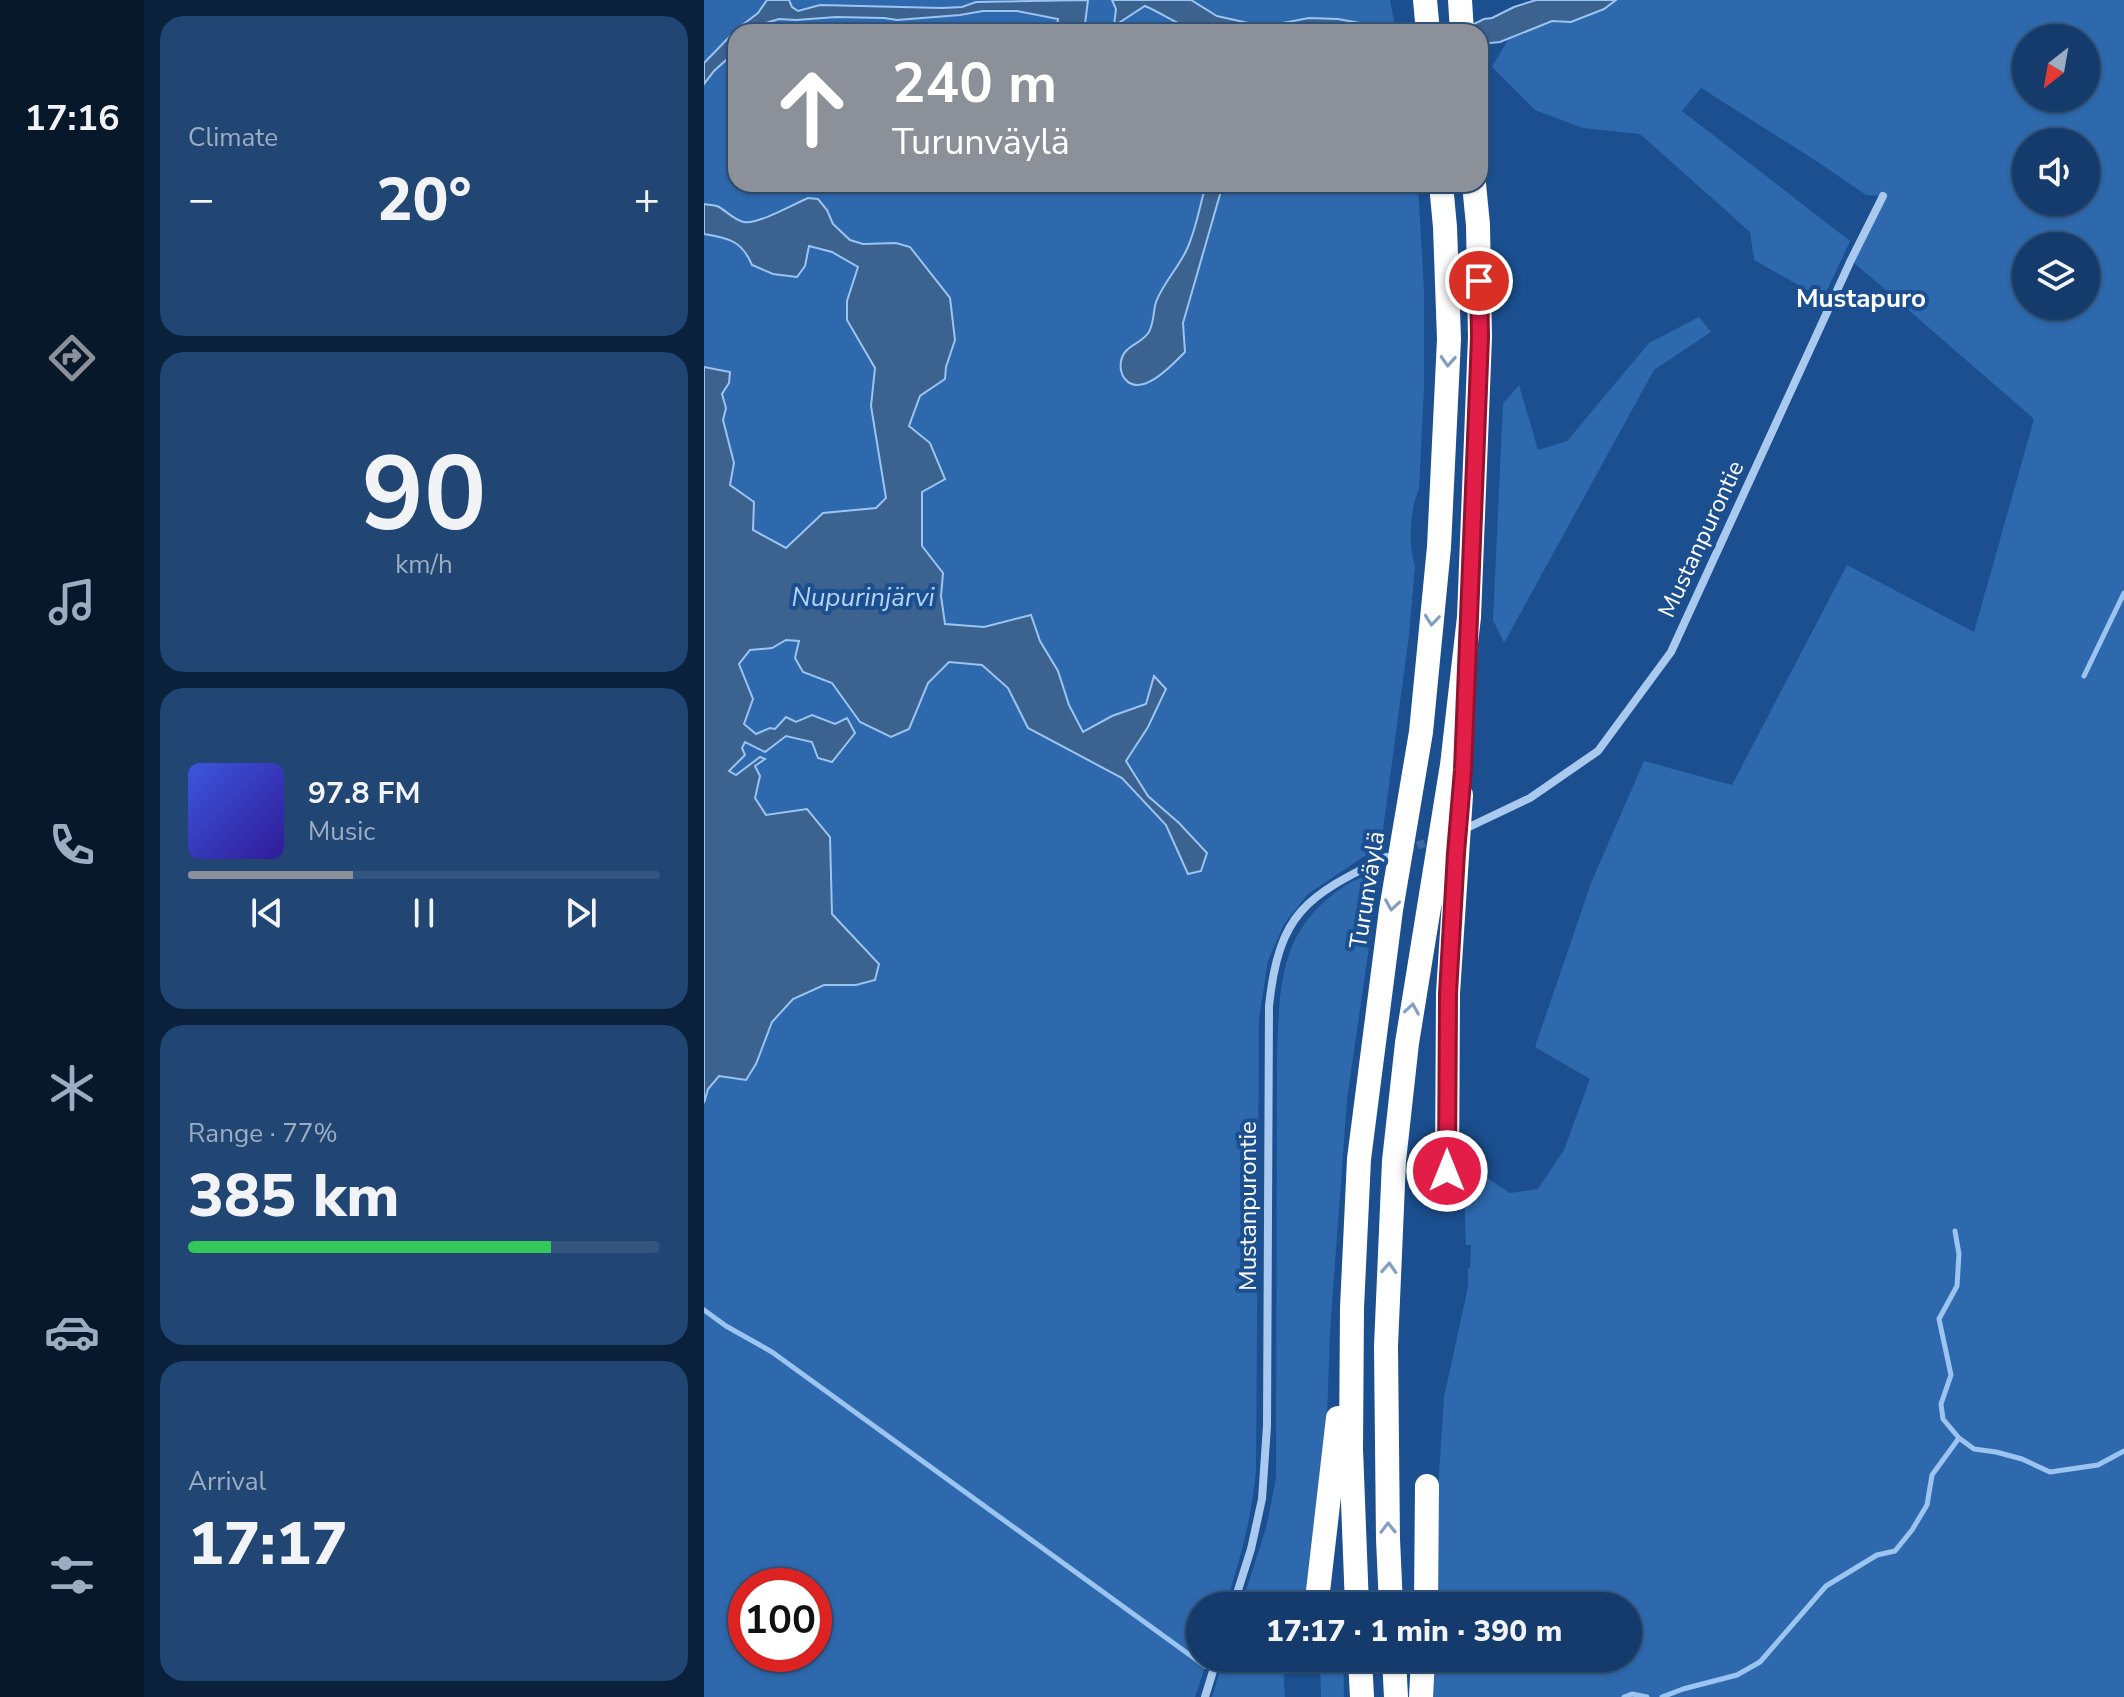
<!DOCTYPE html>
<html lang="en">
<head>
<meta charset="utf-8">
<style>
	body { margin:0; font-family:"Nunito Sans",sans-serif; background:#214673; color:#f1f3f6; height:100vh; display:flex; flex-direction:column; font-size:30px; white-space:nowrap }
	* { box-sizing:border-box; margin:0 }
	p { font-size:26px; color:#9dadc1 }
	.icon { flex:none; width:44px; height:44px; fill:none; stroke:currentColor; stroke-width:2; stroke-linecap:round; stroke-linejoin:round }
	.map { position:relative; flex:1; overflow:hidden }
	.drawer { display:flex; flex-direction:column; gap:16px; padding:16px; background:#0b203b; width:560px }
	.drawer>* { flex:none }
	.top-card { position:absolute; left:24px; top:24px; width:760px; height:168px; border-radius:24px; box-shadow:0 2px 6px #0004,0 0 0 2px #33557e; background:#8c9099; color:#fff; overflow:hidden }
	.needle { width:52px; rotate:211deg }
	.controls { position:absolute; left:1308px; top:24px; display:grid; gap:16px }
	.controls a { display:grid; place-items:center; width:88px; height:88px; border-radius:50%; background:#143b6b; box-shadow:0 2px 6px #0004,0 0 0 2px #33557e; font-size:40px }
	.speed { position:absolute; left:24px; top:1568px; display:flex; gap:16px; font-size:40px; font-weight:700; text-align:center }
	.speed>* { display:grid; place-content:center; width:104px; height:104px; border-radius:50%; background:#143b6b; box-shadow:0 2px 6px #0004,0 0 0 2px #33557e; line-height:1 }
	.speed .limit { border:12px solid #d22; background:#fff; color:#111 }
	.pin { position:absolute; display:grid; place-items:center; width:68px; height:68px; color:#fff; margin:-34px; border:4px solid #fff; border-radius:50%; box-shadow:0 2px 8px #0007 }
	.me { position:absolute; width:88px; margin:-44px; rotate:0deg; stroke-linejoin:round; filter:drop-shadow(0 0 6px #0008) }
	.turn { display:flex; align-items:center; gap:28px; height:168px; padding:0 32px; font-size:36px }
	.turn .icon { width:104px; height:104px; stroke-width:2.5 }
	.turn b { display:block; font-size:56px; line-height:68px }
	.big { font-size:60px; font-weight:800; line-height:1.1 }
	.drawer .tile { flex:1; display:flex; flex-direction:column; justify-content:center; gap:12px; min-width:0; padding:0 28px; border-radius:24px; background:#214673 }
	.drawer .dial { align-items:center; gap:0 }
	.dial b { font-size:104px; line-height:1 }
	.song { display:flex; align-items:center; gap:24px }
	.cover { width:96px; height:96px; border-radius:12px; background:linear-gradient(135deg,hsl(230 70% 55%),hsl(250 70% 35%)) }
	.played { height:8px; border-radius:4px; background:linear-gradient(90deg,#8c9099 35%,#33557e 35%) }
	.keys { display:flex; justify-content:space-around; direction:ltr }
	.heat { display:flex; justify-content:space-between; align-items:center; font-size:44px; direction:ltr }
	.charge { height:12px; border-radius:6px; background:linear-gradient(90deg,#34c759 77%,#33557e 0) }
	.trip { position:absolute; left:482px; top:1592px; width:456px; height:80px; border-radius:40px; background:#143b6b; box-shadow:0 2px 6px #0004,0 0 0 2px #33557e; font-weight:800; line-height:80px; text-align:center }
	main { display:flex; flex:1; min-height:0 }
	.dock { display:flex; flex-direction:column; width:144px; justify-content:space-around; align-items:center; background:#08182b; color:#9dadc1 }
	.dock .icon { width:56px; height:56px }
	.dock .active { color:#8c9099 }
	.dock b { font-size:36px; color:#f1f3f6 }
	.map>svg:first-child { display:block }
	.green { fill:#2e69ad; fill-rule:evenodd }
	.water { fill:#3c6290; stroke:#9cc4f0; stroke-width:2 }
	.lines { fill:none; stroke-linecap:round; stroke-linejoin:round }
	.stream { stroke:#9cc4f0; stroke-width:5 }
	.minor-tunnel { stroke:#3d69a0; stroke-width:8; stroke-dasharray:8 4; stroke-linecap:butt }
	.minor { stroke:#a9c9ee; stroke-width:8 }
	.motorway { stroke:#fff; stroke-width:24 }
	.oneway { stroke:#829ec1 }
	.route-casing { stroke:#92132f; stroke-width:20 }
	.route { stroke:#e11d48; stroke-width:14 }
	.labels { text-anchor:middle; stroke-width:8; stroke-linejoin:round; paint-order:stroke }
	.street-label { font-size:24px; fill:#fff; stroke:#1b4f8f }
	.neighbourhood-label { font-size:26px; font-weight:bold; fill:#fff; stroke:#1b4f8f }
	.water-label { font-size:26px; font-style:italic; fill:#b5d3f5; stroke:#1b4f8f }
</style>
</head>
<body>
<main>
<nav class="dock">
<b>17:16</b>
<svg class="icon active" aria-label="directions" viewBox="0 0 24 24"><path d="M12 3l9 9-9 9-9-9zM9 14v-3h6M13 9l2 2-2 2"/></svg>
<svg class="icon" aria-label="music" viewBox="0 0 24 24"><path d="M9 18V5l10-2v13"/><circle cx="6" cy="18" r="3"/><circle cx="16" cy="16" r="3"/></svg>
<svg class="icon" aria-label="phone" viewBox="0 0 24 24"><path d="M5 4h4l2 5-3 2q2 4 5 5l2-3 5 2v4C11 20 4 13 5 4z"/></svg>
<svg class="icon" aria-label="climate" viewBox="0 0 24 24"><path d="M12 3v18M4 7l16 10M4 17L20 7"/></svg>
<svg class="icon" aria-label="car" viewBox="0 0 24 24"><path d="M5 17H2v-5l4-1 3-4h7l3 4 3 1v5h-3M9 17h6M6 11h13"/><circle cx="7" cy="17" r="2"/><circle cx="17" cy="17" r="2"/></svg>
<svg class="icon" aria-label="filters" viewBox="0 0 24 24"><path d="M4 7h16M4 17h16"/><circle cx="9" cy="7" r="2"/><circle cx="15" cy="17" r="2"/></svg>
</nav>
<section class="drawer">
<div class="tile"><p>Climate</p>
<div class="heat"><a>−</a><b class="big">20°</b><a>+</a></div>
</div>
<div class="tile dial"><b>90</b><p>km/h</p></div>
<div class="tile">
<div class="song"><i class="cover"></i><div><b>97.8 FM</b><p>Music</p></div></div>
<div class="played"></div>
<div class="keys"><svg class="icon" aria-label="previous" viewBox="0 0 24 24"><path d="M18 5L8 12l10 7zM5 5v14"/></svg><svg class="icon" aria-label="pause" viewBox="0 0 24 24"><path d="M8 5v14M16 5v14"/></svg><svg class="icon" aria-label="next" viewBox="0 0 24 24"><path d="M6 5l10 7-10 7zM19 5v14"/></svg></div>
</div>
<div class="tile"><p>Range · 77%</p><b class="big">385 km</b><div class="charge"></div></div>
<div class="tile"><p>Arrival</p><b class="big">17:17</b></div>
</section>
<div class="map">
<svg width="1420" height="1697" viewBox="0 0 1420 1697">
	<rect width="100%" height="100%" fill="#1b4f8f"/>
	<!-- green -->
	<path class="green" d="M0,0H63L54,13L33,29L0,63Z
		M85,0H307L272,2L258,7L239,8L116,5L94,11L88,7Z
		M384,0H408L412,9L411,25L441,6C460,14 478,28 498,32H380Z
		M487,0H686L691,26C670,27 651,20 630,19C607,17 590,22 568,25C538,28 512,15 487,0Z
		M912,0H1420V1697H729V1658H924V1606H729L730,1551L740,1397L764,1287V1268H766L767,1245H762L759,1162L806,1193L834,1189L860,1150L886,1079L831,1047L887,883L940,761L1028,785L1143,565L1270,632L1330,419L1147,260L1179,196L1162,195L1114,162L997,88L978,111L1146,241L1119,299L1050,260L1046,232L936,134L879,128L831,110L788,67L805,38L848,21L867,22L900,9ZM1322,38H1382V98H1322ZM1322,142H1382V202H1322ZM1322,246H1382V306H1322Z
		M279,11H313L355,19L352,32H52L62,23L75,19L92,20L132,17L180,18L193,20L256,15Z
		M32,51V184H502L483,250L452,301L446,329L440,338L423,348L416,365L418,374L481,339L479,323L519,184H714L720,291V388L715,490C706,505 704,549 711,565L705,635L677,845L604,894L580,924L564,961L555,1018L552,1470C548,1517 536,1561 521,1606H496V1658H504L491,1697H0V84L10,71ZM42,1586H110V1654H42Z
		M995,317L1007,332L950,370L800,643L789,620L799,404L815,385L834,450L863,441L945,343Z
		M676,870L643,1100L626,1331L623,1416L603,1597L601,1606H537L562,1528L572,1479L573,1054C576,982 575,929 642,885C652,879 665,875 676,870Z
		M520,1658H581L579,1663L581,1697H508Z
		M616,1658H639L640,1697H617Z"/>
	<!-- water -->
	<path class="water" d="M63,0H85L88,7L94,11L116,5L238,8L258,7L272,2L384,0L380,32H352L354,19L313,11H279L256,15L193,20L180,18L132,17L92,20L75,19L62,23L52,32H32V51L10,71L0,84V63L33,29L54,13Z
		M408,0H487L513,16L553,25H568L605,18L634,19L678,27L770,24L780,19L788,18L810,7L832,0H912L900,9L867,22L848,21L796,42L776,44V32H498C478,28 460,14 441,6L410,26L412,9Z
		M502,184H519L479,323L481,352C470,363 438,399 421,379C417,375 416,367 417,362C419,345 437,345 445,332C450,323 449,312 452,302C459,283 475,267 483,249C492,229 496,205 502,184Z
		M104,198L114,199L123,210L129,224L146,240L159,244L192,243L206,247L246,298L251,340L242,367L241,379L216,396L205,426L226,443L241,479L218,492V546L239,573L237,596L241,624L280,627L327,615L336,641L354,671L365,705L379,732L408,716L442,704L450,676L462,689L444,727L422,761L444,796L475,823L503,853L497,871L484,874L462,825L418,778L324,728L304,688L278,665L245,662L224,683L205,729L187,737L156,722L128,683L99,672L91,658L95,641L82,640L68,648L46,650L35,664L49,699L40,724L52,734L66,728L71,729L82,717L92,722L108,715L131,724L143,718L151,733L128,762L114,758L108,742L82,736L61,752L41,742L38,748L41,755L25,771L32,775L56,757L61,759L51,766L56,776L51,798L62,815L103,809L126,837L128,914L175,964L171,980L152,985H120L89,999L68,1022L52,1064L42,1080L15,1076L4,1089L0,1103V367L26,372L25,383L18,394L22,408L19,420L30,463L26,485L50,502L49,530L82,548L119,513L172,508L182,498L167,406L171,368L143,320V301L154,267L128,252L105,246L101,266L93,277L69,274L48,265C38,241 25,238 0,234V204C4,205 9,205 13,206C22,210 29,220 40,222C53,225 90,204 104,198Z"/>
	<g class="lines">
		<!-- stream -->
		<path class="stream" d="M1380,676L1420,593
			M1251,1231L1255,1254L1253,1286L1235,1319L1247,1375L1237,1404L1239,1419L1255,1438L1270,1449L1292,1452L1318,1459L1346,1472L1394,1465L1420,1451
			M0,1310L22,1326L68,1352L501,1666
			M920,1697L928,1694L943,1697
			M958,1697L979,1689L1033,1675L1056,1662L1122,1586L1173,1555L1191,1551L1208,1530L1223,1505L1228,1475L1255,1438"/>
		<!-- minor-tunnel -->
		<path class="minor-tunnel" d="M702,850L731,839"/>
		<!-- minor -->
		<path class="minor" d="M765,827L826,798L894,751L967,652L1147,260L1179,196
			M529,1606L547,1549L558,1499L563,1426L565,1006C575,912 602,897 682,857
			M501,1697L513,1658"/>
		<!-- motorway -->
		<path class="motorway" d="M721,0L724,32
			M756,0L758,32
			M743,1171L744,993L757,795
			M613,1600L634,1418
			M653,1606L647,1449L648,1308L655,1159L687,910L717,732L735,547L745,339L741,227L737,184
			M687,1606L684,1539L682,1346L690,1161L703,1043L748,765L765,617L776,337L774,225L770,184
			M722,1606L723,1486
			M656,1658L658,1697
			M690,1658L692,1697
			M717,1697L719,1658"/>
	</g>
	<!-- one-way arrows -->
	<defs><path id="oneway-chevron" d="M-2-3.5L2.5 0L-2 3.5" fill="none" stroke-width="1.6" stroke-linecap="round" stroke-linejoin="round" transform="scale(2)"/></defs>
	<g class="oneway">
		<use href="#oneway-chevron" transform="translate(744 361) rotate(93)"/>
		<use href="#oneway-chevron" transform="translate(728 620) rotate(96)"/>
		<use href="#oneway-chevron" transform="translate(688 905) rotate(99)"/>
		<use href="#oneway-chevron" transform="translate(708 1009) rotate(-81)"/>
		<use href="#oneway-chevron" transform="translate(685 1268) rotate(-87)"/>
		<use href="#oneway-chevron" transform="translate(684 1528) rotate(-91)"/>
	</g>
	<g class="lines">
		<defs>
			<path id="route" d="M743,1171L744,993L752,853L759,770L776,337L775,281"/>
		</defs>
		<!-- route casing -->
		<use href="#route" class="route-casing"/>
		<!-- route -->
		<use href="#route" class="route"/>
	</g>
	<g class="labels">
		<!-- street labels -->
		<g class="street-label">
			<text transform="translate(997 539) rotate(-65)" y="8">Mustanpurontie</text>
			<text transform="translate(663 890) rotate(-81)" y="8">Turunväylä</text>
			<text transform="translate(544 1206) rotate(-90)" y="8">Mustanpurontie</text>
		</g>
		<!-- neighbourhood labels -->
		<g class="neighbourhood-label">
			<text x="1157" y="307">Mustapuro</text>
		</g>
		<!-- water labels -->
		<g class="water-label">
			<text x="159" y="606">Nupurinjärvi</text>
		</g>
	</g>
</svg>
<div class="controls">
<a><svg class="needle" viewBox="-14 -14 28 28"><path d="M0-13l5 13h-10z" fill="#e53935"/><path d="M0 13l5-13h-10z" fill="#9dadc1"/></svg></a>
<a><svg class="icon" aria-label="sound" viewBox="0 0 24 24"><path d="M4 9h4l5-4v14l-5-4H4zM17 9q2 3 0 6"/></svg></a>
<a><svg class="icon" aria-label="layers" viewBox="0 0 24 24"><path d="M12 4l9 5-9 5-9-5zM3 14l9 5 9-5"/></svg></a>
</div>
<div class="speed"><div class="limit">100</div></div>
<div class="pin" style="left:775px;top:281px;background:#d93025"><svg class="icon" aria-label="arrive" viewBox="0 0 24 24"><path d="M6 21V4h12l-3 4 3 4H6"/></svg></div>
<svg class="me" style="left:743px;top:1171px" viewBox="-20 -20 40 40"><circle r="17" fill="#e11d48" stroke="#fff" stroke-width="3"/><path d="M0-11L8 9 0 5-8 9z" fill="#fff"/></svg>
<div class="trip">17:17 · 1 min · 390 m</div>
<div class="top-card">
<div class="turn"><svg class="icon" aria-label="ahead" viewBox="0 0 24 24"><path d="M12 20V5M6 11l6-6 6 6"/></svg><div><b>240 m</b>Turunväylä</div></div>
</div>
</div>
</main>
</body>
</html>
